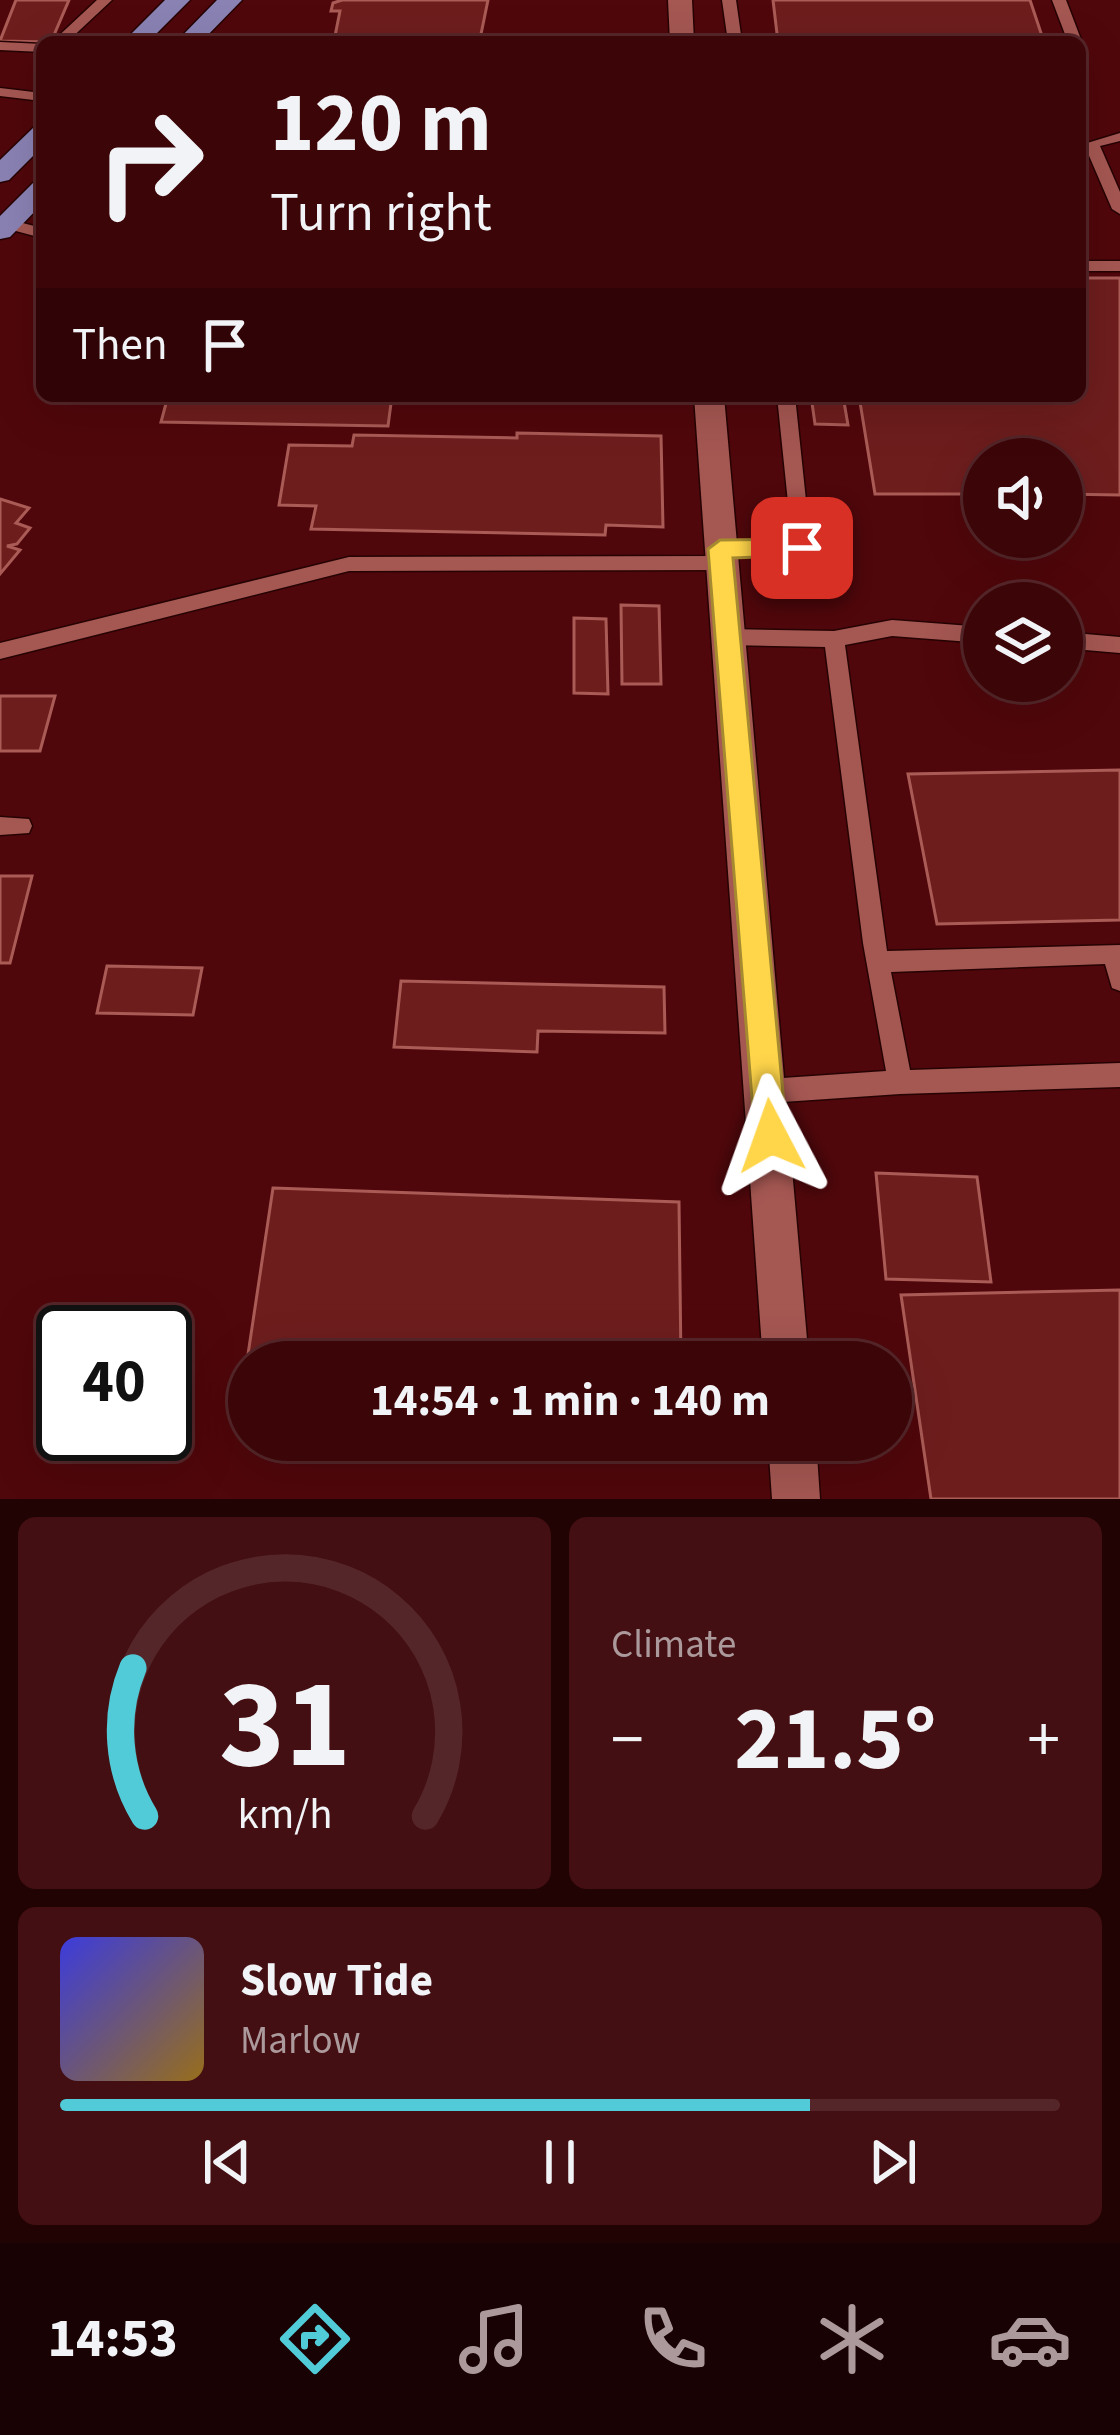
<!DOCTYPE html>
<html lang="en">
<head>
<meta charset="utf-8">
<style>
	body { margin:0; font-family:"Source Sans 3",sans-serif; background:#430f12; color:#f1f3f6; height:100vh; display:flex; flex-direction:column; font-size:45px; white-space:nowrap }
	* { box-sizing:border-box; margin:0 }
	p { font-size:39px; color:#ac999c }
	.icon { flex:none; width:66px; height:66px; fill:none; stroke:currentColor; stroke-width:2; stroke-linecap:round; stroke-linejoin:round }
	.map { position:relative; height:1499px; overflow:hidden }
	.panel { display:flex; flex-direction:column; gap:18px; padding:18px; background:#210304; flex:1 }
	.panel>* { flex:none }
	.hud { position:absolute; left:36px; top:36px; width:1050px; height:366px; border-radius:18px; box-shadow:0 12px 48px #0002,0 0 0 3px #552629; background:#3c0508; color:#f1f3f6; overflow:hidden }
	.controls { position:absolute; left:963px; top:438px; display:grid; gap:24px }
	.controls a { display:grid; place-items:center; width:120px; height:120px; border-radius:50%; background:#3c0508; box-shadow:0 12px 48px #0002,0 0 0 3px #552629; font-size:60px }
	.speed { position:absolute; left:36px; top:1305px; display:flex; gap:24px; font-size:60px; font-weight:700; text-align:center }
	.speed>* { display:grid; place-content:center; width:156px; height:156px; border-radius:50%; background:#3c0508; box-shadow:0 12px 48px #0002,0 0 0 3px #552629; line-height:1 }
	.speed .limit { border:6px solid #111; border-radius:18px; background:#fff; color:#111 }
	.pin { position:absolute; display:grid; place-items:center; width:102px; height:102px; color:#fff; margin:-51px; border-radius:24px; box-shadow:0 6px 18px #0006 }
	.me { position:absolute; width:132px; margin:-66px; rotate:356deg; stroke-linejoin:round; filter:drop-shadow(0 0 9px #0008) }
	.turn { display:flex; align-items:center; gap:42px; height:252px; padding:0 36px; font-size:54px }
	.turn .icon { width:156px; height:156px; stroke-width:2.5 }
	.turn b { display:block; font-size:84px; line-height:102px }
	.then { display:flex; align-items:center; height:114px; padding:0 36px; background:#0003; gap:24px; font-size:45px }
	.big { font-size:90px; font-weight:700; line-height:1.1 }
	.panel .card { flex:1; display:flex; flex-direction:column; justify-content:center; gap:18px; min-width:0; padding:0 42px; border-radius:18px; background:#430f12 }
	.panel .dial { align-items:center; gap:0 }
	.dial svg { height:312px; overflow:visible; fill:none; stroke:#552629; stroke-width:7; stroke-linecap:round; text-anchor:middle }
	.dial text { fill:#f1f3f6; stroke:none }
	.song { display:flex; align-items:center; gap:36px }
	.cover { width:144px; height:144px; border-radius:18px; background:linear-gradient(135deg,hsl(240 70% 55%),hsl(40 70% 35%)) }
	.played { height:12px; border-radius:6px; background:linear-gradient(90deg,#52cbd8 75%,#552629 75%) }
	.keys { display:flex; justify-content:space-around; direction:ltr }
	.heat { display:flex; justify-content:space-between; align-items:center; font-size:66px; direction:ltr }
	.panel .tiles { flex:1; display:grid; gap:18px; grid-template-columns:1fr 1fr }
	.card:last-child { grid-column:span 2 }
	.trip { position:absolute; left:228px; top:1341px; width:684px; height:120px; border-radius:60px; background:#3c0508; box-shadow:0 12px 48px #0002,0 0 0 3px #552629; font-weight:700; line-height:120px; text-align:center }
	.dock { display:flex; height:192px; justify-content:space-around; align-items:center; background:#180203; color:#ac999c }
	.dock .icon { width:84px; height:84px }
	.dock .current { color:#52cbd8 }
	.dock b { font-size:54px; color:#f1f3f6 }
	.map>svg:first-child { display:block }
	.building { fill:#6e1d1d; stroke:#aa5b56; stroke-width:3 }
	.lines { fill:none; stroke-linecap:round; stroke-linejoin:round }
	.service-casing { stroke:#260303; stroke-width:3 }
	.tertiary-casing { stroke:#260303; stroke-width:3 }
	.primary-casing { stroke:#260303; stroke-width:3 }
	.service { fill:#a55752; fill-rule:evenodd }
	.tertiary { fill:#a55752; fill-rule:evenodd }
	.primary { fill:#8a82b3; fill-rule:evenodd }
	.route { fill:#ffd54a; stroke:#a68a30; stroke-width:3 }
</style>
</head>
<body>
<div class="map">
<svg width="1120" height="1499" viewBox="0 0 1120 1499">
	<rect width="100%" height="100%" fill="#50070b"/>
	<!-- building -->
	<path class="building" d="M16,0H69L51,42L0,41Z
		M342,0H488L480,39L335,36L340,11H331L333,3Z
		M773,0H1030L1044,42H778Z
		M1080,278H1120V495L1062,494V459H984V494H875L859,396H1080Z
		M168,396H392L388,426L161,422Z
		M811,396H843L848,425L815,424Z
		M517,433L661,436L663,527L606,525L605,535L311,529L316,506L279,505L289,445L352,446L354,435L517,438Z
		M0,499L29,508L16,523L30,528L17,544L7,546L20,550L0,574Z
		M621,605L659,606L661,684H622Z
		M574,618L606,619L608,694L574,693Z
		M0,696H55L40,751H0Z
		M1120,770V920L937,924L908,774Z
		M0,876H32L10,963H0Z
		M107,966L202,968L193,1015L97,1013Z
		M401,981L664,987L665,1033L538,1031L537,1052L394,1047Z
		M876,1173L977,1177L991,1282L886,1279Z
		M273,1188L679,1202L681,1362H249V1401H241Z
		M1120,1290V1499H931L901,1295Z"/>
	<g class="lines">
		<defs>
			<path id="service" d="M97,0H112L67,42H52Z
				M722,0H736L742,42H728Z
				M1052,0H1066L1082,42L1080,45V42H1068Z
				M0,42L42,44V52L0,50Z
				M0,88L42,93V101L0,96Z
				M1120,133V141L1100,146L1120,192V214L1112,209L1084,144Z
				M7,219L42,228V238L1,227V221Z
				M1080,261H1120V271H1080Z
				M777,396H795L811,548L809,553L720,556L730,563L720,570L349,571L0,659V643L349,557L720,556L711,549L720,542L792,541Z
				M892,620L984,627V643L892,636L845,645L887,951L1120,945V991L1112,988L1105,964L891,972L910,1070L1120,1063V1087L900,1094L768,1103L759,1099L756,1091L759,1083L768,1079L886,1071L863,943L825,647L727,645L717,637L727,629L834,631Z
				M1062,632L1120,637V653L1062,648Z
				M0,817L29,819L32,826L29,833L0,835Z"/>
			<path id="tertiary" d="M668,0H692L694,42H670Z
				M694,396H724L809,1362H763Z
				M768,1440H816L820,1499H772Z"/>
			<path id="primary" d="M165,0H190L148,42H123Z
				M217,0H242L201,42H176Z
				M42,125V147L9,180L0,182V160L33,128Z
				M42,181V204L10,237L0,239V216L33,183Z"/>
		</defs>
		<!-- service casing -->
		<use href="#service" class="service-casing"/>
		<!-- tertiary casing -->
		<use href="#tertiary" class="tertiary-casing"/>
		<!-- primary casing -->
		<use href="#primary" class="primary-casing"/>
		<!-- service -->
		<use href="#service" class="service"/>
		<!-- tertiary -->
		<use href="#tertiary" class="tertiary"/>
		<!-- primary -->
		<use href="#primary" class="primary"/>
	</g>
	<!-- route -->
	<path class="route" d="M802,539L811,542L815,548L811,555L733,558L787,1136L782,1147L771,1152L759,1147L755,1136L708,549L720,540Z"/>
</svg>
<div class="controls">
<a><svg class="icon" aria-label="sound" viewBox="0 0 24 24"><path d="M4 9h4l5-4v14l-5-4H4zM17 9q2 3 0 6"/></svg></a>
<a><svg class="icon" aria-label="layers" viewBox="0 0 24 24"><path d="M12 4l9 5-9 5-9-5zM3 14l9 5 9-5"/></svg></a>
</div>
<div class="speed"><div class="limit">40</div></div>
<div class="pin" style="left:802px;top:548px;background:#d93025"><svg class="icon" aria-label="arrive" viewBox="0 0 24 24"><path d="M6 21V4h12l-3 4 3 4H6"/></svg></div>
<svg class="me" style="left:771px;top:1136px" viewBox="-20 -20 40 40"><path d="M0-17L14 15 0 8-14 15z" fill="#ffd54a" stroke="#fff" stroke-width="4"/></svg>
<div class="trip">14:54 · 1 min · 140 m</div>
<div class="hud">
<div class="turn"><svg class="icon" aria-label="right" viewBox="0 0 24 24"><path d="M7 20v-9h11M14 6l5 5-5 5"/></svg><div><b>120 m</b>Turn right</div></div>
<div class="then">Then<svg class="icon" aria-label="arrive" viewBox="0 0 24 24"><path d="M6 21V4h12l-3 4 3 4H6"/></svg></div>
</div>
</div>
<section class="panel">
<div class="tiles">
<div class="card dial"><svg viewBox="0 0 100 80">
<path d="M14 69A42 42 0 1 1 86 69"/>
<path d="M14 69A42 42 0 0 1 11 31" stroke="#52cbd8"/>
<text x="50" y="56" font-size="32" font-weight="700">31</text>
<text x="50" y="72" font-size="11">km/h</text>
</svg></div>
<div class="card"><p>Climate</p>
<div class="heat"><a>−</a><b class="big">21.5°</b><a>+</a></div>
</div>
<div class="card">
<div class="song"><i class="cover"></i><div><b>Slow Tide</b><p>Marlow</p></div></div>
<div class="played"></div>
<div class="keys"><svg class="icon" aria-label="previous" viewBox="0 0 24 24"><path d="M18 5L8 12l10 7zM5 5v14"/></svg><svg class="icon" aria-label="pause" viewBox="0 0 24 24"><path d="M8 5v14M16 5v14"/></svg><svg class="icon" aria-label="next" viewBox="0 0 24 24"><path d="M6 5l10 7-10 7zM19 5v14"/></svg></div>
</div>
</div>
</section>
<nav class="dock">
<b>14:53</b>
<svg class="icon current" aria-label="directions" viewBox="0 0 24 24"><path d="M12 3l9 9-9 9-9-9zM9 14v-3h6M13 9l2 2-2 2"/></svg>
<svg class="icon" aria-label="music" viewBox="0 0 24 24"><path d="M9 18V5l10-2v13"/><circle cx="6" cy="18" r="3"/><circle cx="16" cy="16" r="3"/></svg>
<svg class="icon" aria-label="phone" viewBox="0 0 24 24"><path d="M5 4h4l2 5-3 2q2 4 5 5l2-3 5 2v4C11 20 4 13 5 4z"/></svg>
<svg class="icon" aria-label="climate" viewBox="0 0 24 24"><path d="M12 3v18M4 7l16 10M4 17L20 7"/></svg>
<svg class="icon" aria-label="car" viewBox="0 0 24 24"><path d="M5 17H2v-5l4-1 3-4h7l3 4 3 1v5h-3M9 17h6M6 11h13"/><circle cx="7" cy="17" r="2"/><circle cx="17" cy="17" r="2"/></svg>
</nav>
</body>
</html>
